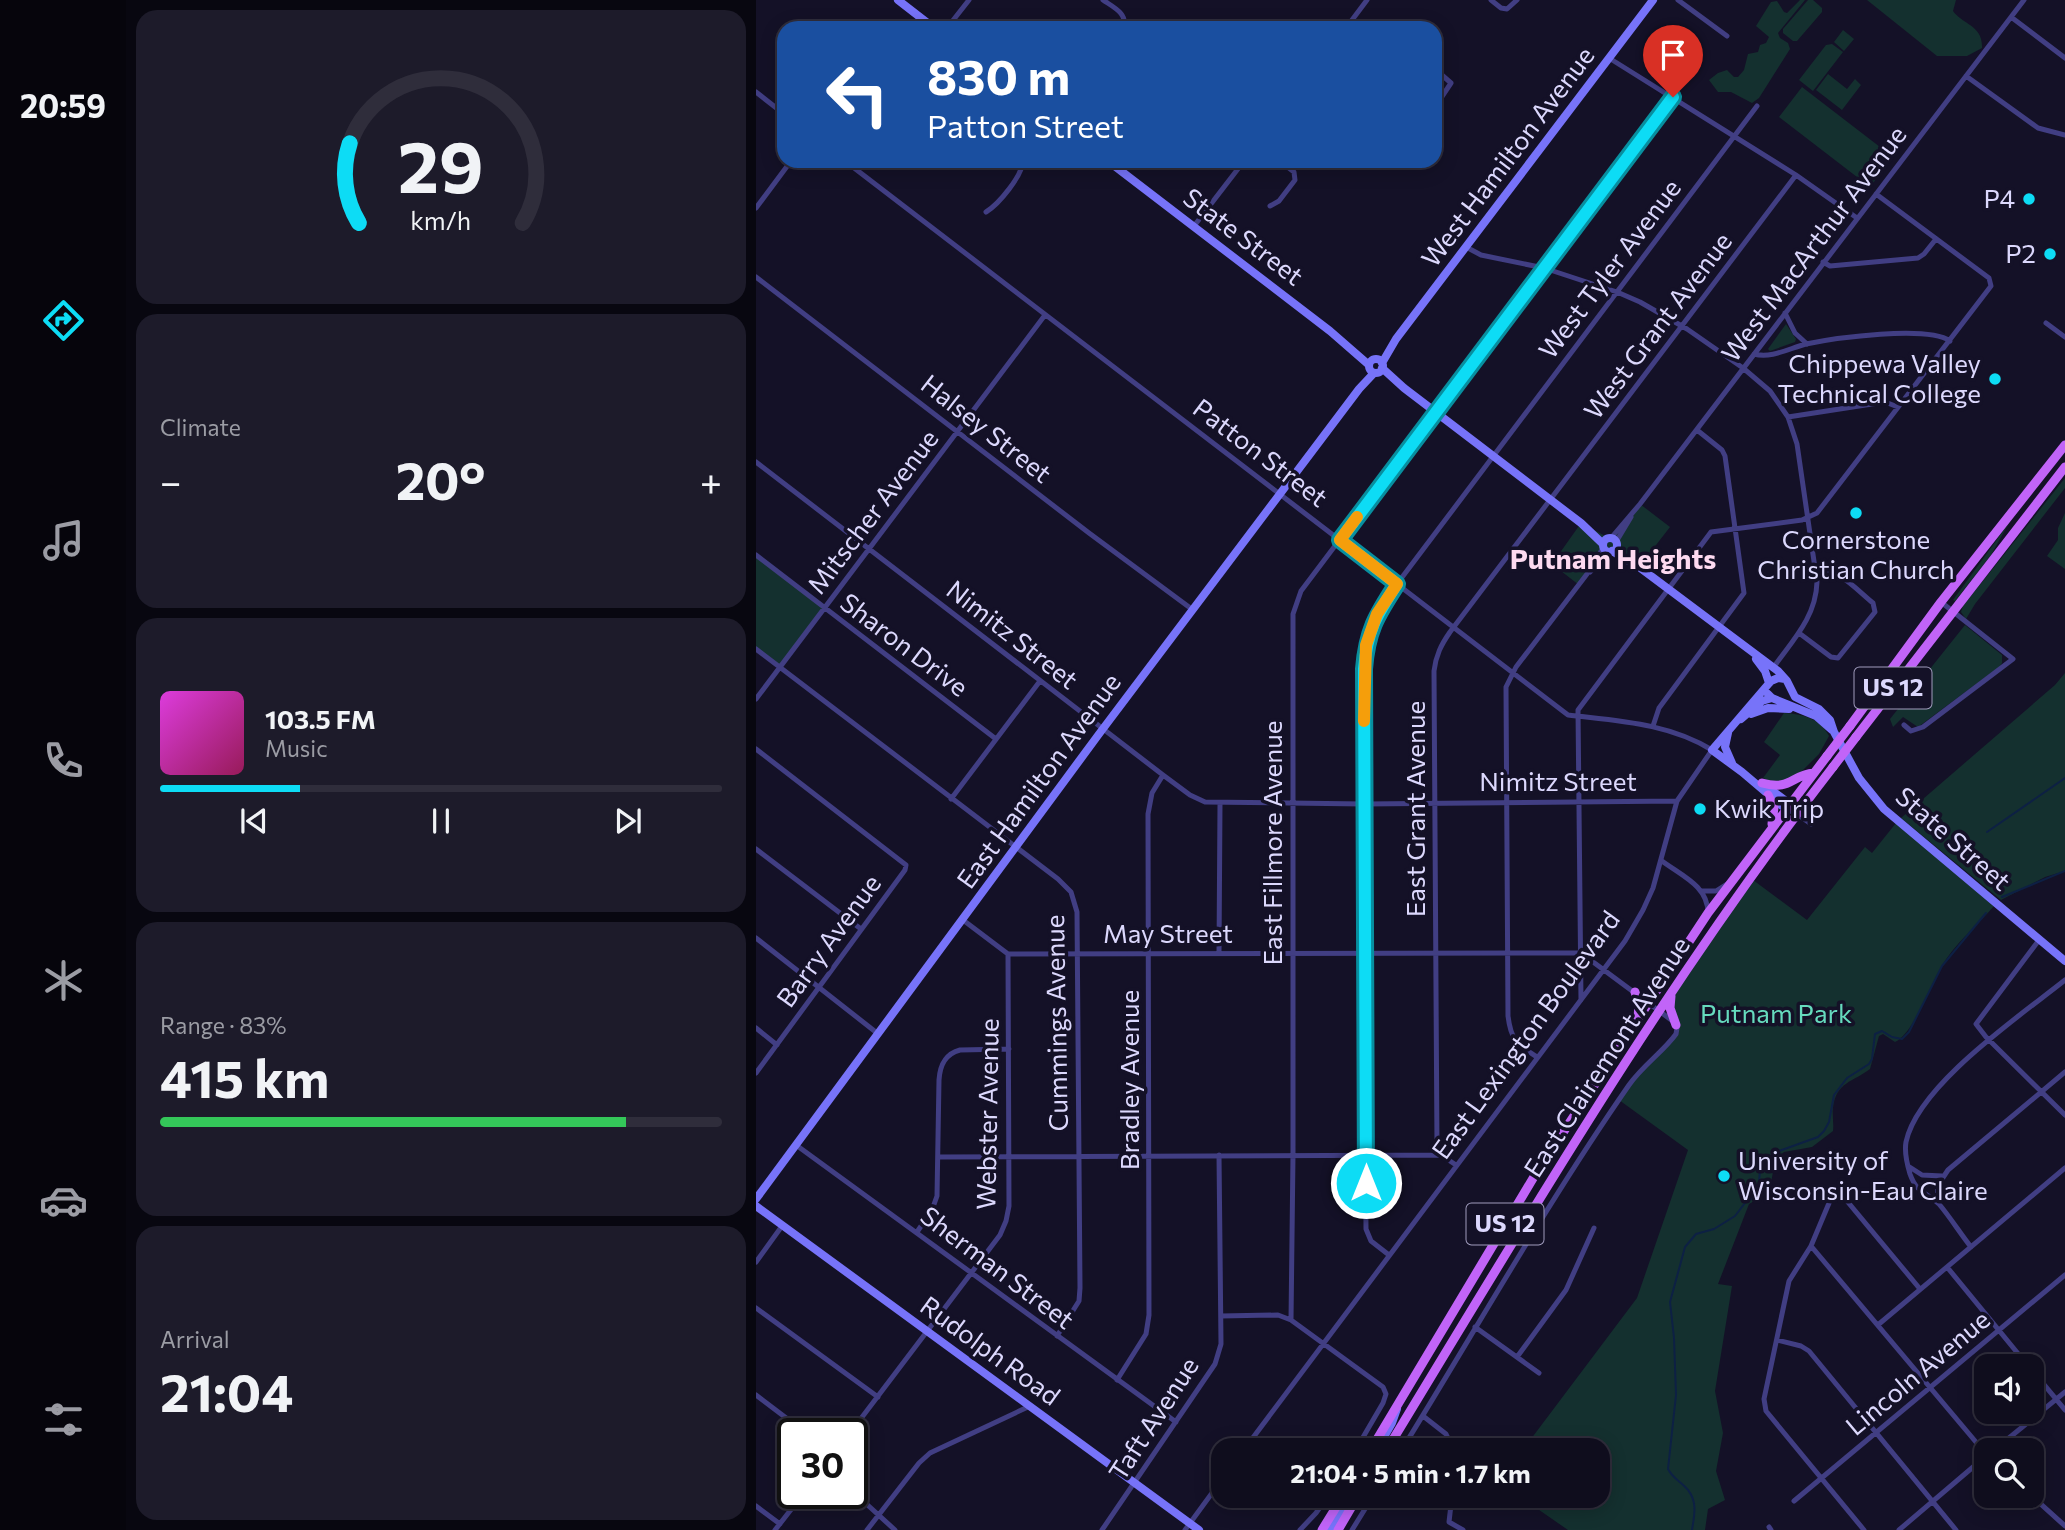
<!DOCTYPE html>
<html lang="en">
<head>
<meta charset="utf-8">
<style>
	body { margin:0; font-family:Commissioner,sans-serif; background:#1d1b2a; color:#f1f3f6; height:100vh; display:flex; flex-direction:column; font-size:26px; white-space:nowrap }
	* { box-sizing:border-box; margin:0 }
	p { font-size:23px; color:#9b9ca4 }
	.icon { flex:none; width:38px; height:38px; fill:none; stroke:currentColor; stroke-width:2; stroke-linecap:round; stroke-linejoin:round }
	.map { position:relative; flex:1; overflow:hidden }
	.side { display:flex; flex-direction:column; gap:10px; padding:10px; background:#080710; width:630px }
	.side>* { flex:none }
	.guide { position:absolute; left:21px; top:21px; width:665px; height:147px; border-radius:21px; box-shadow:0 4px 18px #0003,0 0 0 2px #2f2d3b; background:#1a4fa0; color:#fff; overflow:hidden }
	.buttons { position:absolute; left:1218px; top:1354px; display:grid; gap:14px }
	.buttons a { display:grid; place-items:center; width:70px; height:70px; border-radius:14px; background:#0f0d1d; box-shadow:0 4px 18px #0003,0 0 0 2px #2f2d3b; font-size:35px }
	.speed { position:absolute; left:21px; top:1418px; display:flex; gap:14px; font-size:35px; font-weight:700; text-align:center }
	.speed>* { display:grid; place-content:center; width:91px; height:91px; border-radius:50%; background:#0f0d1d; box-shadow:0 4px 18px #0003,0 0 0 2px #2f2d3b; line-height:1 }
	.speed .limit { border:4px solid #111; border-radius:10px; background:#fff; color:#111 }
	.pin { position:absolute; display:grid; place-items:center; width:60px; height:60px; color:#fff; margin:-72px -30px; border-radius:50% 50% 50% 0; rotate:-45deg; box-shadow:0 0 7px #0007 }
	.pin .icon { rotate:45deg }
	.me { position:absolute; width:77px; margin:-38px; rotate:0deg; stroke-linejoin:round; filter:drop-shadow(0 0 5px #0008) }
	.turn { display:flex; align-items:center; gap:24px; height:147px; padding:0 35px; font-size:32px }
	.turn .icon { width:91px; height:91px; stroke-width:2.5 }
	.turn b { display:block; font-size:49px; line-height:60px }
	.big { font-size:52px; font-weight:700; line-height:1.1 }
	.side .card { flex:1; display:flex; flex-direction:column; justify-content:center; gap:10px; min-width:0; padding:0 24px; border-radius:21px; background:#1d1b2a }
	.side .dial { align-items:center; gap:0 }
	.dial svg { height:182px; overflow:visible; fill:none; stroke:#2f2d3b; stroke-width:7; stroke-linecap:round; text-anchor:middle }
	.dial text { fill:#f1f3f6; stroke:none }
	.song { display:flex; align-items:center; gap:21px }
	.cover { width:84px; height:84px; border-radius:10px; background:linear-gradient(135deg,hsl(300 70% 55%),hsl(330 70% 35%)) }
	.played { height:7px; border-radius:4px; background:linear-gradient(90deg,#0ddcf5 25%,#2f2d3b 25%) }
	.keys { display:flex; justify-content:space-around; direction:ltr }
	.heat { display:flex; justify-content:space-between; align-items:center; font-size:38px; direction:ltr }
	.charge { height:10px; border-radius:5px; background:linear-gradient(90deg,#34c759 83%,#2f2d3b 0) }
	.trip { position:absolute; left:455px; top:1438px; width:399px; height:70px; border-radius:21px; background:#0f0d1d; box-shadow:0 4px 18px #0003,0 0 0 2px #2f2d3b; font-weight:700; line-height:70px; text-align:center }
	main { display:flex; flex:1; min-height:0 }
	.tabs { display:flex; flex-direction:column; width:126px; justify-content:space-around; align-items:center; background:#06050c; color:#9b9ca4 }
	.tabs .icon { width:49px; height:49px }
	.tabs .current { color:#0ddcf5 }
	.tabs b { font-size:32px; color:#f1f3f6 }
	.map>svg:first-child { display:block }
	.green { fill:#14302f }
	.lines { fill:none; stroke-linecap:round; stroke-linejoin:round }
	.stream { stroke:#0d2044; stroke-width:2 }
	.street { stroke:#413e83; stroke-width:5 }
	.secondary { stroke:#7773f9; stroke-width:8 }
	.primary { stroke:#c164f8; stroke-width:9 }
	.primary-bridge { stroke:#c164f8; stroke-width:9 }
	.route-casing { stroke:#088f9f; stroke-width:18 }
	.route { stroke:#0ddcf5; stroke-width:12 }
	.slow { stroke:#f59e0b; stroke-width:12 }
	.poi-dot { fill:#0ddcf5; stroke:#141127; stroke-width:2.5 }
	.labels { text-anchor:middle; stroke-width:7; stroke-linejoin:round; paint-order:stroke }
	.shield { fill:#141127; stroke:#a09cbd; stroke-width:2 }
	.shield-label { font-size:24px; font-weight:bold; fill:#dcd8fd }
	.street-label { font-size:26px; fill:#dcd8fd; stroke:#141127 }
	.poi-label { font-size:26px; fill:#dcd8fd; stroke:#141127; text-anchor:end }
	.park-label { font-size:26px; fill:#66dbbe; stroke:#141127 }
	.neighbourhood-label { font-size:28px; font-weight:bold; fill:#fddaf0; stroke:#141127 }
</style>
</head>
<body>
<main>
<nav class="tabs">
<b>20:59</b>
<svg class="icon current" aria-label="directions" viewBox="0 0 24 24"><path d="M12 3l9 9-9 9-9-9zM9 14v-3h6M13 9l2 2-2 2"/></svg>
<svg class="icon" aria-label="music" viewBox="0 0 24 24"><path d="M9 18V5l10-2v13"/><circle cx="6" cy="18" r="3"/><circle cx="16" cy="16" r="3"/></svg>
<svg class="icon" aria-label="phone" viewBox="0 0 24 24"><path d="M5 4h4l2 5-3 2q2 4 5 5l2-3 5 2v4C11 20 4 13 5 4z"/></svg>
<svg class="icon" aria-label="climate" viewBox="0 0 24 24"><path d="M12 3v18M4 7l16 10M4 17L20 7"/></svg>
<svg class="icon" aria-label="car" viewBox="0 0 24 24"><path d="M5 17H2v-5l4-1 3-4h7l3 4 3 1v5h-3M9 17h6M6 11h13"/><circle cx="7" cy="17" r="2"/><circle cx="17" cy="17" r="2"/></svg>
<svg class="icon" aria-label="filters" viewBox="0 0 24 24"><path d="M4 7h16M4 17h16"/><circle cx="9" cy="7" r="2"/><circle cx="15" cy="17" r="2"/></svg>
</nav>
<section class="side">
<div class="card dial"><svg viewBox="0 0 100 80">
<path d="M14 69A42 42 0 1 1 86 69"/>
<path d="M14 69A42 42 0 0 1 10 34" stroke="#0ddcf5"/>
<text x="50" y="56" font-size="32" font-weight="700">29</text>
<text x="50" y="72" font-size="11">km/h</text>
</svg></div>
<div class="card"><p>Climate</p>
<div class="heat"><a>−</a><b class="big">20°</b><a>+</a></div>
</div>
<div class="card">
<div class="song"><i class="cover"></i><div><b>103.5 FM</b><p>Music</p></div></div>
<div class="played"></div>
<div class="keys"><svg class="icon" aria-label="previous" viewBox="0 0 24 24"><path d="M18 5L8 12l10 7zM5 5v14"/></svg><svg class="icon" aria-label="pause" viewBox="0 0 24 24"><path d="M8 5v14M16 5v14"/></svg><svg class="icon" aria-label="next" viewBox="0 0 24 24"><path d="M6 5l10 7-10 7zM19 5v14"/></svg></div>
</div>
<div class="card"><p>Range · 83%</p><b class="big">415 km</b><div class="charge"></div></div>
<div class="card"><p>Arrival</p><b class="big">21:04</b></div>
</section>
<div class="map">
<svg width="1309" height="1530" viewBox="0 0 1309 1530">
	<rect width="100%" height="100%" fill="#141127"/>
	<!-- green -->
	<path class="green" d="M1044,0H1049L1022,33L1024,38L1032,43L1034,49L1003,98L996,103L975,92H962L953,80L962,73L971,70L978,77H982L988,70L992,54L1002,52L1004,45L1010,43L1013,37L1000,26L1015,2L1021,1L1028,12L1031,13Z
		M1052,0H1057L1066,8V12L1041,41H1037L1027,33V29Z
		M1111,0H1200L1197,11C1207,25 1227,25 1226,48L1211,56H1181Z
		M1087,30L1098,39L1088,51L1078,42Z
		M1076,44L1087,52L1057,91L1043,80L1070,45Z
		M1072,74L1091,89L1099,79L1105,85L1086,110L1060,90Z
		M1046,87L1137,157L1114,187L1023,117Z
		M1030,324L1040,339L1039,342L1014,351L1012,349Z
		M1309,478V488L1219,604L1210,619L1205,612L1207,606Z
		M884,504L914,527L883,567L856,551L823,585L796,564L825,523L853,538Z
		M1309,513V569L1291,556L1302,540V528Z
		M1253,523L1235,555L1199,601L1197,600Z
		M0,555L68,608L24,668L0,649Z
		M1209,625L1246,655V663L1243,667L1162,727L1147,717L1137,727L1134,719Z
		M1309,673V871L1289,877L1245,900L1145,818L1299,685Z
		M1028,713C1046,714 1064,718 1073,736L1063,754L1039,778C1030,784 1016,782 1007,778L1024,755L1008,742Z
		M1140,823L1238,906C1220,927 1198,944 1184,969C1174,987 1157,1034 1139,1042L1127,1034L1123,1036L1114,1069C1097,1082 1080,1082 1077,1108C1076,1116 1078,1123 1077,1131L1056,1147L1028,1152L1019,1160L1014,1189L1009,1195L993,1204L962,1284L976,1286L959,1391L967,1433L960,1471L969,1500L952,1509L949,1530H812L763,1496H842V1451H766L881,1298L932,1150L863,1100L874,1083L920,1034L915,995L997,880L1051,920L1109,847L1116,853Z"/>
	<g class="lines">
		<!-- stream -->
		<path class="stream" d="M1231,832L1309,778
			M1246,897L1309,871
			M936,1530C938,1517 942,1502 932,1490C926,1482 917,1479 912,1469L920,1395L918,1338L914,1302L929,1247L940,1234L958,1229L979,1216L989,1203L1002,1194L1004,1170L1011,1159L1023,1151L1062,1137L1068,1131L1073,1122L1078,1095L1091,1078L1113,1064L1116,1059L1119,1034L1126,1031L1136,1037L1146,1039L1153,1032L1186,966L1230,913"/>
		<!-- street -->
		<path class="street" d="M347,0C357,7 373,14 367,28
			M735,0L745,8L751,9L761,0
			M922,0L971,36
			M1255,17L1309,58
			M191,28L213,0
			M590,28L611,0
			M853,58L1040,175L1101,218
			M679,69L695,83L679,107
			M1210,76L1282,128L1309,135
			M0,92L28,114
			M89,161L812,715C862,721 912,723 956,750L921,801L897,888L887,910L869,941L487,1451
			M514,206L523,201L539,180L538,172L524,161
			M0,208L35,161
			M230,212C243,204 266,176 267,161
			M438,226L488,161
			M710,247L725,255L788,268L861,292L884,302L931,329L987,368L1014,391L1032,417L1041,444L1061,582C1060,617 1037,640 1017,668
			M1067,262L1074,266L1162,258L1168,254L1180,239
			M0,277L333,533L437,610
			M1029,313L1039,333L1051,344
			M1290,323L1309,337
			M998,354C1015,359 1034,348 1050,344C1079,338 1171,325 1194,341
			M1032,417L1129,402L1142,407
			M0,462L407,775L434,795L449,802L608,804L921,801
			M855,538L884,504L1268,0
			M860,542L875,517
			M0,555L240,739
			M834,572L852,552
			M1043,633L1075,657L1082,658L1119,612L1117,603C1101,590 1081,567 1060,569
			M0,649L302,879L315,892L321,912L324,1288L323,1301L301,1336
			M0,699L289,315
			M1148,725L1155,731L1167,727L1257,659L1185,602
			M897,726L903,708L988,593L969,456L966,450L941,430
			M0,749L150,865L149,870L0,1073
			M195,799L284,681
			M1041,814L1055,824
			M0,849L105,929
			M906,861C926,876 952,886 952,913
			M946,891H960L971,884
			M207,920L252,954L825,953L918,1022L921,1028L920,1034C907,1052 887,1065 873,1085C791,1203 721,1328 645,1451
			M0,938L121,1033
			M1283,940L1220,1024L1230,1037L1309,1115
			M463,952L464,804
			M825,1000L822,710L955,532L1046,520L1061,513L1235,286L1233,278L1120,194
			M0,1028L21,1045
			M781,1057C761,1044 755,1041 752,1016L750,687L760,667L831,574L847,548
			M40,1145L420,1422
			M685,1155L681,1147L678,671C680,655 685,645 694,632L1040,175
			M182,1157L685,1155L700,1165
			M1152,1166L1166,1175L1186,1176
			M1181,1202L1182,1185L1192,1170L1309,1072
			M161,1232L176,1210L181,1196L183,1080C184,1065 189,1054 204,1050L253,1049
			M1055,1246L1230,1454
			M1215,1247C1204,1233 1194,1217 1183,1204C1171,1192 1161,1194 1154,1174C1151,1164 1148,1153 1150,1142C1162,1085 1264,1016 1309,980
			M633,1255L615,1241L610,1229L608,953L610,645L621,614L641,584L1001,106
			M0,1262L26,1226
			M1191,1267L1273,1367
			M0,1308L122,1397
			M465,1316L522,1315L535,1320L627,1387L630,1394L627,1403L599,1451
			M535,1320L537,1155V614L545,591L917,97
			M1123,1324L1309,1168
			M719,1327L783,1373
			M1021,1340L1045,1346L1053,1351L1200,1530
			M761,1357L810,1290L838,1228
			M1276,1370L1309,1410
			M361,1380L390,1334L393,1315L392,814L396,793L407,775
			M0,1395L50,1433
			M667,1416L690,1434L698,1451
			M94,1433L244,1235L250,1221L253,1206L252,954
			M1237,1451L1309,1392
			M96,1472L105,1499L139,1530
			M696,1496L693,1522L707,1530
			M1276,1496L1309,1526
			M1038,1501L1309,1275
			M0,1506L24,1524
			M1013,1527L1015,1530
			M19,1530L48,1493
			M111,1530L163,1463L174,1453L274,1406
			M346,1530L459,1364L465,1344L463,1155
			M429,1530L467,1478
			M544,1530L560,1513L572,1496
			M596,1530L617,1496
			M1108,1530L1010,1411L1008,1399L1033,1281L1055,1246L1076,1196L1080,1192L1086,1195L1164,1289
			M1143,1530L1230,1456"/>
		<!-- secondary -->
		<path class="secondary" d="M142,0L178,28
			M352,161L574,331L613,365
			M613 366a7 7 0 1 1 14 0a7 7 0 1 1-14 0Z
			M626,363L640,339L897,0
			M626,368L648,388L825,523L847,544
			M847 545a7 7 0 1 1 14 0a7 7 0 1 1-14 0Z
			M856,551L883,567L1022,671L1031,681L1039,697L1063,709L1074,720L1078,732L1103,778L1128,809L1309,961
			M1000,659L1009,671L1013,683
			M1029,679L1022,678L1015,681L956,750L986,772L1026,806H1031L1041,814
			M1012,694L1016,698L1060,716L1076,730
			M995,714L1012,708L1033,709
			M985,719L1006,701L1016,698
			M972,733L969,747L976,763
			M1007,784L1030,801L1031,806
			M0,1199L343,734L603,389L618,373
			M0,1206L443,1530
			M620,1451L636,1423L641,1409
			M574,1530L593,1496"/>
		<!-- primary -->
		<path class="primary" d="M1094,726L1185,602L1309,445
			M1100,737L1309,467
			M1006,783C1035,791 1035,775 1058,773
			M1012,795L1018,807L1016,824
			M879,992L883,1005L882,1017
			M915,996L914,1008L920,1025
			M614,1451L779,1175L952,913L1071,756
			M630,1451C771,1219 910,982 1077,767
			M566,1530L587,1496
			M582,1530L602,1496"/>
		<!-- primary-bridge -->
		<path class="primary-bridge" d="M1071,756L1094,726
			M1077,767L1100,737"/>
	</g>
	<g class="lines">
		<defs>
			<path id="route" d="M610,1183L608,669C611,631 620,616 641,584L584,540L917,97"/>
		</defs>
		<!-- route casing -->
		<use href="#route" class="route-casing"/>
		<!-- route -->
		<use href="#route" class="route"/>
		<!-- slow -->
		<path class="slow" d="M601,517L584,540L641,584L621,614L610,645L608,721"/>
	</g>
	<!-- markers -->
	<g class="poi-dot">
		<circle cx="1273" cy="199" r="7"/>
		<circle cx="1294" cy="254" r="7"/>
		<circle cx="1239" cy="379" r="7"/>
		<circle cx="1100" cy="513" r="7"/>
		<circle cx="944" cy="809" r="7"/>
		<circle cx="968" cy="1176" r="7"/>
	</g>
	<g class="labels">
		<!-- shield labels -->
		<g class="shield">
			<rect x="1098.5" y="667.5" width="77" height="41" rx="5"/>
			<rect x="710.5" y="1203.5" width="77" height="41" rx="5"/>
		</g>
		<g class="shield-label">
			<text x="1137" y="696">US 12</text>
			<text x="749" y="1232">US 12</text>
		</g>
		<!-- street labels -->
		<g class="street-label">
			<text transform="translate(752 157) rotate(-53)" y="9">West Hamilton Avenue</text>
			<text transform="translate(487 237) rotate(37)" y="9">State Street</text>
			<text transform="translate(1058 244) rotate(-53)" y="9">West MacArthur Avenue</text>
			<text transform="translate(854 269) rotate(-53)" y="9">West Tyler Avenue</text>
			<text transform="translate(902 326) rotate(-53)" y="9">West Grant Avenue</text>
			<text transform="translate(230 429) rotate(38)" y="9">Halsey Street</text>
			<text transform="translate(504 453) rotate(37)" y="9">Patton Street</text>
			<text transform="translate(117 512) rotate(-53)" y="9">Mitscher Avenue</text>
			<text transform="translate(256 635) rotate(38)" y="9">Nimitz Street</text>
			<text transform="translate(148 645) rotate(37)" y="9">Sharon Drive</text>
			<text transform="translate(283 781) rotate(-54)" y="9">East Hamilton Avenue</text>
			<text x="802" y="791">Nimitz Street</text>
			<text transform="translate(660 809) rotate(-90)" y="9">East Grant Avenue</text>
			<text transform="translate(1197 839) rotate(41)" y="9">State Street</text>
			<text transform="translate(517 843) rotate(-90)" y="9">East Fillmore Avenue</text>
			<text x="412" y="943">May Street</text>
			<text transform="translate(73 941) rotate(-54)" y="9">Barry Avenue</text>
			<text transform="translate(301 1023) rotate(-91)" y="9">Cummings Avenue</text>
			<text transform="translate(770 1035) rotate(-54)" y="9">East Lexington Boulevard</text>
			<text transform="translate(851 1057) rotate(-57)" y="9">East Clairemont Avenue</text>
			<text transform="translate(374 1080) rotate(-90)" y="9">Bradley Avenue</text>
			<text transform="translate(232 1114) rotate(-89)" y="9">Webster Avenue</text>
			<text transform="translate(241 1268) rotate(37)" y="9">Sherman Street</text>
			<text transform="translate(234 1351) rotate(36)" y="9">Rudolph Road</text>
			<text transform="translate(1162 1373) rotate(-40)" y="9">Lincoln Avenue</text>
			<text transform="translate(398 1419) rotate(-57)" y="9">Taft Avenue</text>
		</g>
		<!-- poi labels -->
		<g class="poi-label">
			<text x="1259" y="208">P4</text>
			<text x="1280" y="263">P2</text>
			<text x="1225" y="373">Chippewa Valley<tspan x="1225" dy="30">Technical College</tspan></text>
			<text x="1100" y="549" text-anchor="middle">Cornerstone<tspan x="1100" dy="30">Christian Church</tspan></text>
			<text x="958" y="818" text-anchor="start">Kwik Trip</text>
			<text x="982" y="1170" text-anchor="start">University of<tspan x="982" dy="30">Wisconsin-Eau Claire</tspan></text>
		</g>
		<!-- park labels -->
		<g class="park-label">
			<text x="1020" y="1023">Putnam Park</text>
		</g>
		<!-- neighbourhood labels -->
		<g class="neighbourhood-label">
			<text x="857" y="569">Putnam Heights</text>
		</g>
	</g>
</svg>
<div class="buttons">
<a><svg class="icon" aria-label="sound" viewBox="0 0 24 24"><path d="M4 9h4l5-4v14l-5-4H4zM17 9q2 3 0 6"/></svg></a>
<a><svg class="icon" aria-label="search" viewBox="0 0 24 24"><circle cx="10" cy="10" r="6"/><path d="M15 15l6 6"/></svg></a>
</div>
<div class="speed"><div class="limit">30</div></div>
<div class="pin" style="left:917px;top:97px;background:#d93025"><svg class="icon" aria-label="arrive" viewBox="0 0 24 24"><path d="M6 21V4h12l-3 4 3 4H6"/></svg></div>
<svg class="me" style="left:610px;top:1183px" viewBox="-20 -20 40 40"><circle r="17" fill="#0ddcf5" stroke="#fff" stroke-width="3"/><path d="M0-11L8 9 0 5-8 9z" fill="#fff"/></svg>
<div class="trip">21:04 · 5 min · 1.7 km</div>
<div class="guide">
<div class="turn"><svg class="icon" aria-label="left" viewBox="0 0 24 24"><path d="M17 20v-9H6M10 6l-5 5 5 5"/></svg><div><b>830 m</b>Patton Street</div></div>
</div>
</div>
</main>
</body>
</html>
